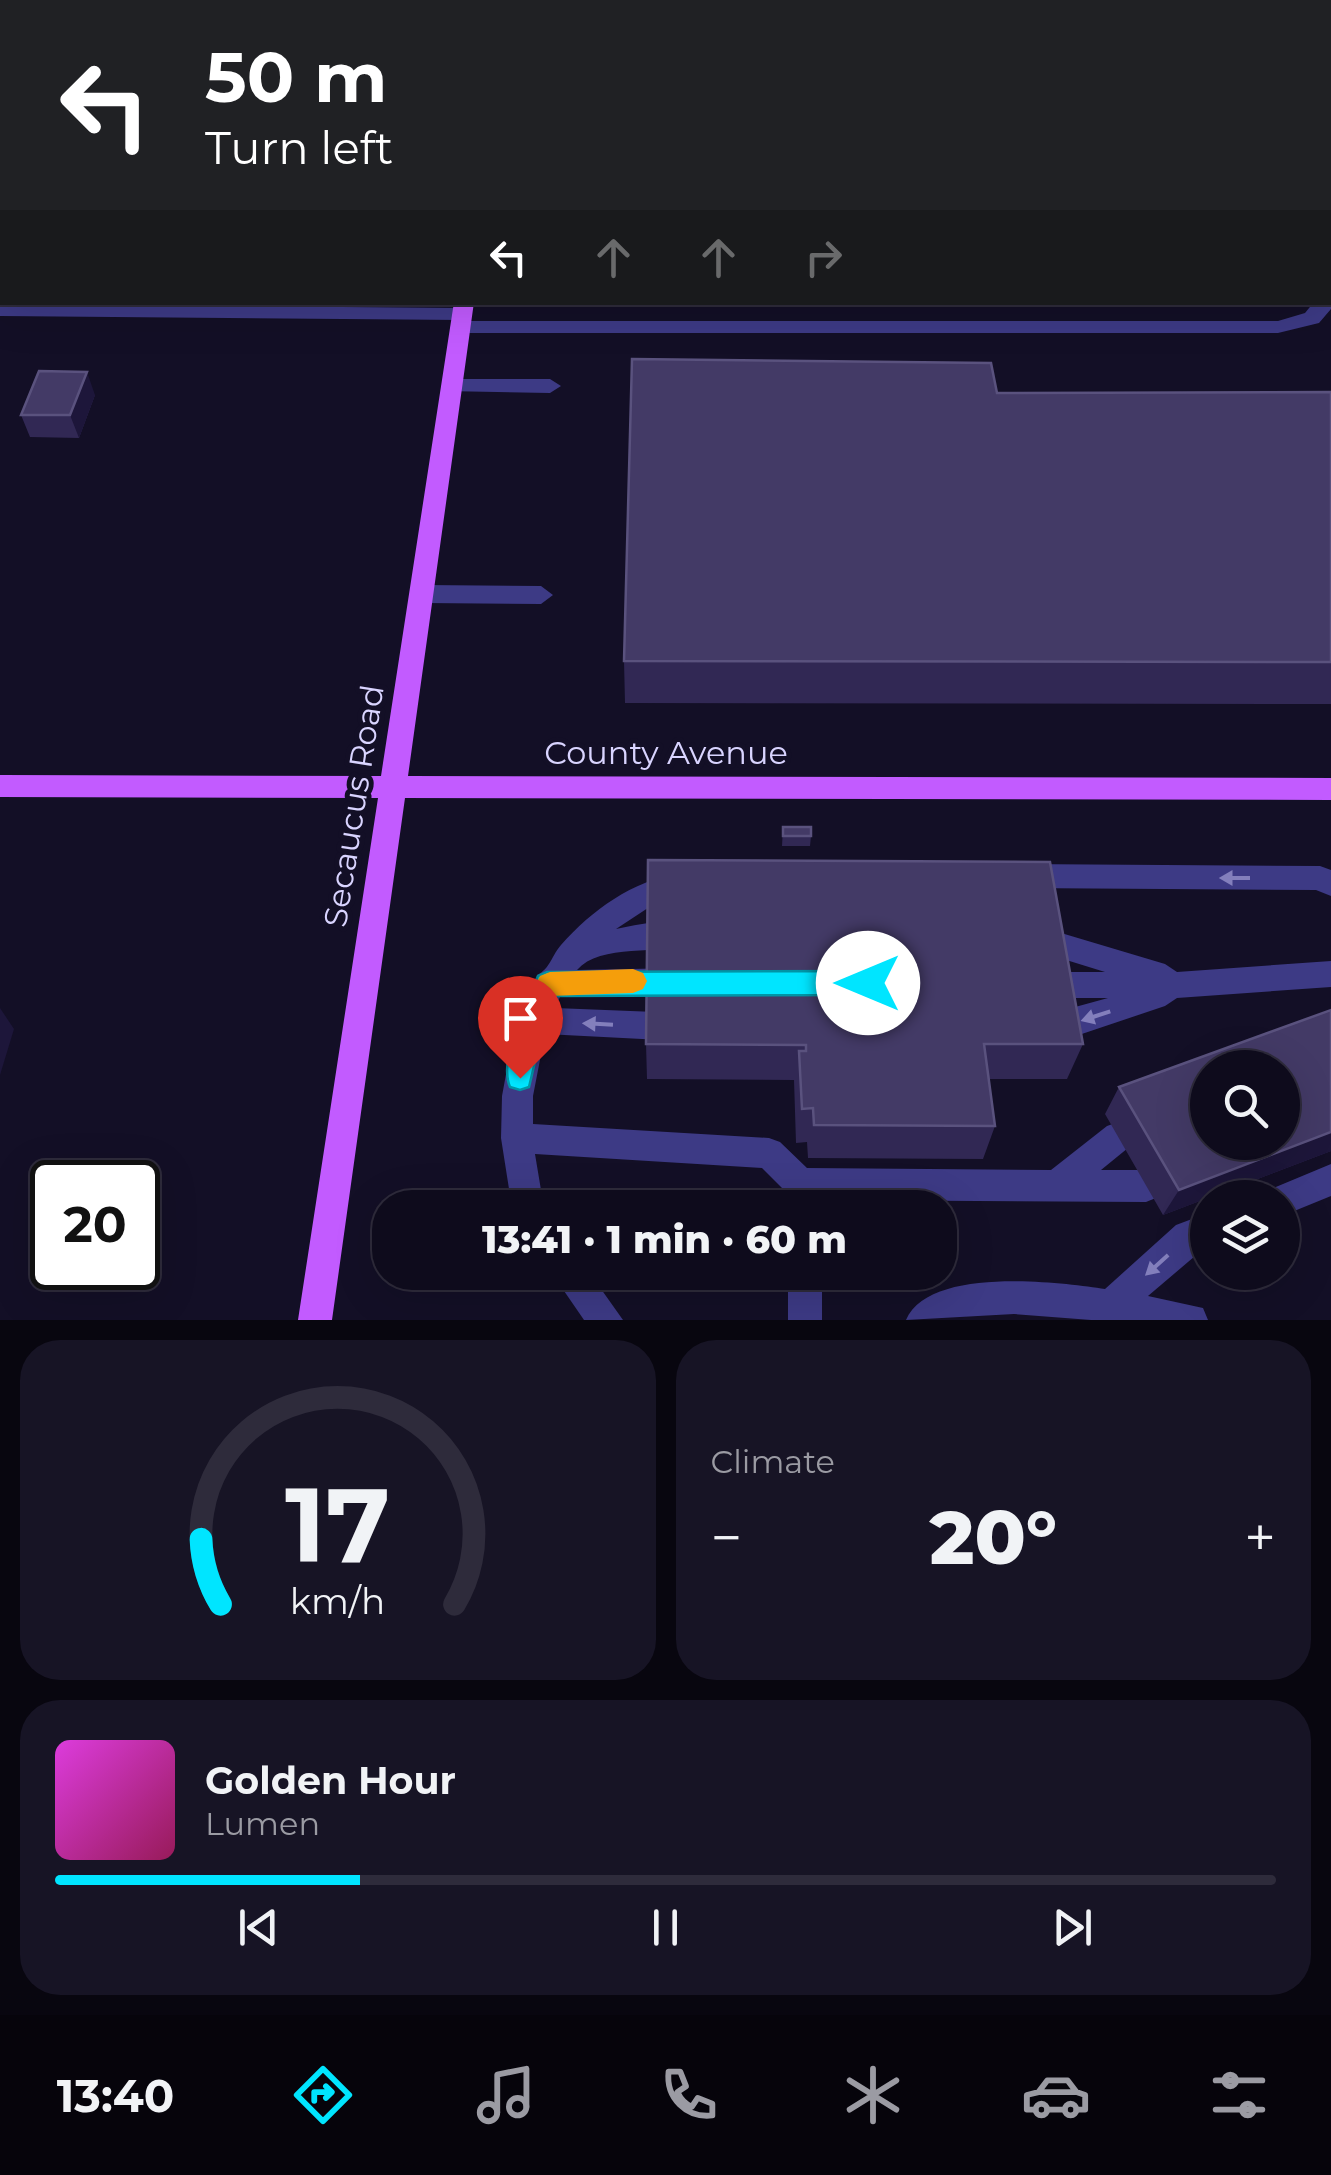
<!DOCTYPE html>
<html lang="en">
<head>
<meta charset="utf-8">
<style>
	body { margin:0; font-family:Montserrat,sans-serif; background:#171425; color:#f1f3f6; height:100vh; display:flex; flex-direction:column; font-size:38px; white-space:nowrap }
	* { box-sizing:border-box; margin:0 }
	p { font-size:32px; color:#9b9ba3 }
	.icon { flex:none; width:55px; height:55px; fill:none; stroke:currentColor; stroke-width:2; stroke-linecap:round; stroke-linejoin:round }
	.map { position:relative; height:1320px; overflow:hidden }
	.panel { display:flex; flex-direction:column; gap:20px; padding:20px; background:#08060f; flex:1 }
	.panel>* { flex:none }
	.hud { position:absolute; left:0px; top:0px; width:1332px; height:305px; box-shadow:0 10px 40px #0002,0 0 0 2px #2e2b3b; background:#202124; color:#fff; overflow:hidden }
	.buttons { position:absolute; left:1190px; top:1050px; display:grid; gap:20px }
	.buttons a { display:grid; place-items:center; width:110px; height:110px; border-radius:50%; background:#0e0b1c; box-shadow:0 10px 40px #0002,0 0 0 2px #2e2b3b; font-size:50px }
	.speed { position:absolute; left:30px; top:1160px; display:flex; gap:20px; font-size:50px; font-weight:700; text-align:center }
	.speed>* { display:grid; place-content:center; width:130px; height:130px; border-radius:50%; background:#0e0b1c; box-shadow:0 10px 40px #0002,0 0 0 2px #2e2b3b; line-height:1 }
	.speed .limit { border:5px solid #111; border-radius:15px; background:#fff; color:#111 }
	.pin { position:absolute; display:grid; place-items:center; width:85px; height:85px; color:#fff; margin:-102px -42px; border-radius:50% 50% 50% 0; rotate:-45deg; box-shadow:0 0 10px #0007 }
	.pin .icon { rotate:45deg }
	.me { position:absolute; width:110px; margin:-55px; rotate:270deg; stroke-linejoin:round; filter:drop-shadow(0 0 8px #0008) }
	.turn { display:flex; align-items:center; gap:35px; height:210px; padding:0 40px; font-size:45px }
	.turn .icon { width:130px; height:130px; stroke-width:2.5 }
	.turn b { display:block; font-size:70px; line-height:85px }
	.lanes { display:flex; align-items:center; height:95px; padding:0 40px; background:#0003; justify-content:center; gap:50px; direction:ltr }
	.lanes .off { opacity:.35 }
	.big { font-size:75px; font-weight:800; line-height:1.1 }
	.panel .tile { flex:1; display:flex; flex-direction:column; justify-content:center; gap:15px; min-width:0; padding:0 35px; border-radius:40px; background:#171425 }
	.panel .dial { align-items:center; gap:0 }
	.dial svg { height:260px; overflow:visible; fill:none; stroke:#2e2b3b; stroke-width:7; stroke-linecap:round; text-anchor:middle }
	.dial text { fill:#f1f3f6; stroke:none }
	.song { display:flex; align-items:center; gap:30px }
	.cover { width:120px; height:120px; border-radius:15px; background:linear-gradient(135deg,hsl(300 70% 55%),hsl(330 70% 35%)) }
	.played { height:10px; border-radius:5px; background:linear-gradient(90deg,#00e5ff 25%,#2e2b3b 25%) }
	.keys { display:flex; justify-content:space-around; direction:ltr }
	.heat { display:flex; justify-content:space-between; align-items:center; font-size:55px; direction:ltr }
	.panel .tiles { flex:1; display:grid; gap:20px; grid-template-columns:1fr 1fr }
	.tile:last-child { grid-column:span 2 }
	.trip { position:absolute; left:372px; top:1190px; width:585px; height:100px; border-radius:40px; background:#0e0b1c; box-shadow:0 10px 40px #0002,0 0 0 2px #2e2b3b; font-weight:800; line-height:100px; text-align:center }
	.tab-bar { display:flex; height:160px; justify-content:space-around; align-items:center; background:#06040b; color:#9b9ba3 }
	.tab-bar .icon { width:70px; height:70px }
	.tab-bar .on { color:#00e5ff }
	.tab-bar b { font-size:45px; color:#f1f3f6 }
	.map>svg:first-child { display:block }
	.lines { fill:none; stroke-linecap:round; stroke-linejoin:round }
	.minor { fill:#3d3a85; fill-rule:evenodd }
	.major { fill:#c25bff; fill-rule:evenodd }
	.wall { fill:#312854 }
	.shaded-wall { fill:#1d163a }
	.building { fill:#433a66; stroke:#5a527e; stroke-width:2.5; fill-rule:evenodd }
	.oneway { fill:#837fbc }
	.route { fill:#00e5ff; stroke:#0095a6; stroke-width:2.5 }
	.slow { fill:#f59e0b }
	.labels { text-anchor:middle; stroke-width:10; stroke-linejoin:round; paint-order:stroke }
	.street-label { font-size:32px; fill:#d9d4ff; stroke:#130f26 }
</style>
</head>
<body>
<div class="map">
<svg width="1331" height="1320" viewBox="0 0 1331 1320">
	<rect width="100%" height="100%" fill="#130f26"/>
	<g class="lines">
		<!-- minor -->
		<path class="minor" d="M1181,0H1201L1202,2H1183Z
			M0,32H2V42H0Z
			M1331,297V309L1319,323L1278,333H460L450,327L460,321H1278L1305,313L1314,302H1330Z
			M0,304L462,308L472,314L462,320L0,316Z
			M452,379H550L561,386L550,393L444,391L441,386Z
			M423,585L541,586L553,595L541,604L423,603L411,594Z
			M1019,864L1320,866L1331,870V896L1316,890L1019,888L1009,884L1005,876L1009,868Z
			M680,873L690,877L694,885L690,893L654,904L616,929C641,924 667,917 691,926L695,935L691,944C661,955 600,943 577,970L682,968L692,972L697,981L692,990L682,994L560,997L555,1008L681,1013L692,1017L696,1027L692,1037L681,1041L545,1034L533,1096V1124L769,1138L780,1142L807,1168L1051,1170L1107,1126L1208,1090V1119L1128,1148L1101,1170H1146L1177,1158L1188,1163L1193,1174L1188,1185L1146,1202L817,1200L818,1208H786L785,1191L762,1168L535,1154L544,1208H512L501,1138L502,1096L516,1020L534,988L537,975C550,969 552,955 561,945C592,910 632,881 680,873Z
			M1031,924L1165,964L1177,972L1331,961V987L1177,998L1165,1006L1058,1042L1035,1038L1031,1028L1035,1018L1108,998H1041L1031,994L1026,985L1031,976L1041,972H1105L1021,946L1017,937L1021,928Z
			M1331,1164V1196L1282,1216V1198H1267L1271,1189Z
			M1208,1213V1245L1148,1296L1203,1308L1208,1320H1091L1014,1314L906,1320C929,1266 1059,1282 1105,1289L1176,1225Z
			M551,1272H589L623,1320H584Z
			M788,1272H822V1320H788Z"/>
		<!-- major -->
		<path class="major" d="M496,0H512V2H496Z
			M454,302H474L408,776L1331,778V800L405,798L332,1320H298L378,798L0,797V775L381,776Z"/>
	</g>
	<!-- wall -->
	<path class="wall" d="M4,0H428L387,1V2H5Z
		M679,0H870V1L679,2Z
		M0,120H2V270H0Z
		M1331,392V704L625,703L624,661L997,393Z
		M95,395L79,438L30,437L21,415Z
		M783,827L811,836L810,846H782Z
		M1331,1010V1151L1163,1215L1105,1114L1119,1087Z
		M646,1044H1083L1067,1079H989L995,1126L983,1159L808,1158L807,1142L796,1143L794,1080L647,1079Z"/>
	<!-- shaded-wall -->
	<path class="shaded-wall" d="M87,372L95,395L79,438L70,415Z
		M0,1008L14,1029L0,1075Z
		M1331,1132V1151L1163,1215L1179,1190Z"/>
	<!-- building -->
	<path class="building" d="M870,0V1H707V0Z
		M0,120H2V227H0Z
		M632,359L991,363L997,393L1331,392V662L624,661Z
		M39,371L87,372L70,415H21Z
		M783,827H811V836H783Z
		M648,860L1050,862L1083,1044H984L995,1126L814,1125L813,1108L802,1109L799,1051H806V1045L646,1044Z
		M1331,1010V1132L1179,1190L1119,1087ZM1208,1068H1282V1142H1208Z"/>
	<!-- one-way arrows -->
	<defs><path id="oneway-solid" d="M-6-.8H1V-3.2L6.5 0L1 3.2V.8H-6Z" transform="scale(2.5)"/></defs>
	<g class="oneway">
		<use href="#oneway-solid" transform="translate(1235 878) rotate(-180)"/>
		<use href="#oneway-solid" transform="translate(1096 1016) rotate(162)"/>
		<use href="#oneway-solid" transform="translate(598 1024) rotate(-177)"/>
		<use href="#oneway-solid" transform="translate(1157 1265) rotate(138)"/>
	</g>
	<!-- route -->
	<path class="route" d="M868,971L877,974L881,983L877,991L868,995L555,996L545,1020L529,1087L520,1090L510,1087C498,1059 526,1002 538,976L547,972Z"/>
	<!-- slow -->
	<path class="slow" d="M633,969L643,973L647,981L643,989L633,993L550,996L540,993L536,984L540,976L550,972Z"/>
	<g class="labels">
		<!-- street labels -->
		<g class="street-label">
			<text x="666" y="764">County Avenue</text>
			<text transform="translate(354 806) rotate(-81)" y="11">Secaucus Road</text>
		</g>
	</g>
</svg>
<div class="buttons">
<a><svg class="icon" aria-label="search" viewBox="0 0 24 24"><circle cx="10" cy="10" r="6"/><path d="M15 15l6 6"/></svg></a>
<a><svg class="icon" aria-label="layers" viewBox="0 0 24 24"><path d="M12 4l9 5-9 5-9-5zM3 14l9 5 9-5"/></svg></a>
</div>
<div class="speed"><div class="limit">20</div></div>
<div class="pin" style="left:520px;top:1078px;background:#d93025"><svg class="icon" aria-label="arrive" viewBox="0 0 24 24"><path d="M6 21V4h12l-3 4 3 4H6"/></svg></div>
<svg class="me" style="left:868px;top:983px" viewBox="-20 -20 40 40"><circle r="19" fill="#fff"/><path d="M0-13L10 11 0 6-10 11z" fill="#00e5ff"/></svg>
<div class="trip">13:41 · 1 min · 60 m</div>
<div class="hud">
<div class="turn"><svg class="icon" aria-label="left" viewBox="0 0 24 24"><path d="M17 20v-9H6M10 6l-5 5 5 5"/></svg><div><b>50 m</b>Turn left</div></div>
<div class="lanes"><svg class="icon" aria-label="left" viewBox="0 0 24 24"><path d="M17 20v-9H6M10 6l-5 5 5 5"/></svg><svg class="icon off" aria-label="ahead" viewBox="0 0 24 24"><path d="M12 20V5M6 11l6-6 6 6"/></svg><svg class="icon off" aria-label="ahead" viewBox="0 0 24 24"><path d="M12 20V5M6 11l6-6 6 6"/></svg><svg class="icon off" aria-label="right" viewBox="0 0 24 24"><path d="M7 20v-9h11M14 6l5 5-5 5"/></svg></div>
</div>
</div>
<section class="panel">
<div class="tiles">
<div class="tile dial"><svg viewBox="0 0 100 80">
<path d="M14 69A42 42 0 1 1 86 69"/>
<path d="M14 69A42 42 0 0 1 8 49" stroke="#00e5ff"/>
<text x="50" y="56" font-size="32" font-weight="700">17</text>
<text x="50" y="72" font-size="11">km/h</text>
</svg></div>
<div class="tile"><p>Climate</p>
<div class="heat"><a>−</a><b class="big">20°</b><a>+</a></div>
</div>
<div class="tile">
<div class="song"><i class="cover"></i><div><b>Golden Hour</b><p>Lumen</p></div></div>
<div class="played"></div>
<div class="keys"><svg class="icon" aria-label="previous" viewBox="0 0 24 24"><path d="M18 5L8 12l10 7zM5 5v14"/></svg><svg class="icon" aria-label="pause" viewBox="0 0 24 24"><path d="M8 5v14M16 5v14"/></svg><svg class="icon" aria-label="next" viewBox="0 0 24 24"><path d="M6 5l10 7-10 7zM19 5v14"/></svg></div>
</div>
</div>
</section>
<nav class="tab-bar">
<b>13:40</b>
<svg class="icon on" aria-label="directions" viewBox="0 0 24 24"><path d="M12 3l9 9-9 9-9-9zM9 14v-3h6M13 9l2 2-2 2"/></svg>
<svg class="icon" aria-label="music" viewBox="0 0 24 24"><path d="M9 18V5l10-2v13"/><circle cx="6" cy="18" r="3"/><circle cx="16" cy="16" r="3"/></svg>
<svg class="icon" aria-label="phone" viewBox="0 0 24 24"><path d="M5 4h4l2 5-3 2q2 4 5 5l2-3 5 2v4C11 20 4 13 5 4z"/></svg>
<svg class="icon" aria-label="climate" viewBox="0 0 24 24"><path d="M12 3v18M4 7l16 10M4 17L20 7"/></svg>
<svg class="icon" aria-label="car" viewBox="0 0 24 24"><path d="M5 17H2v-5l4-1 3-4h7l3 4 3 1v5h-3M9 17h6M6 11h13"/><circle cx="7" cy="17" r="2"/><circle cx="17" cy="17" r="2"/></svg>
<svg class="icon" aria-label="filters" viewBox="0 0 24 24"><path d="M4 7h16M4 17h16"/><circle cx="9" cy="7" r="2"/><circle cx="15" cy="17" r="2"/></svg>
</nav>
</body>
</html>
